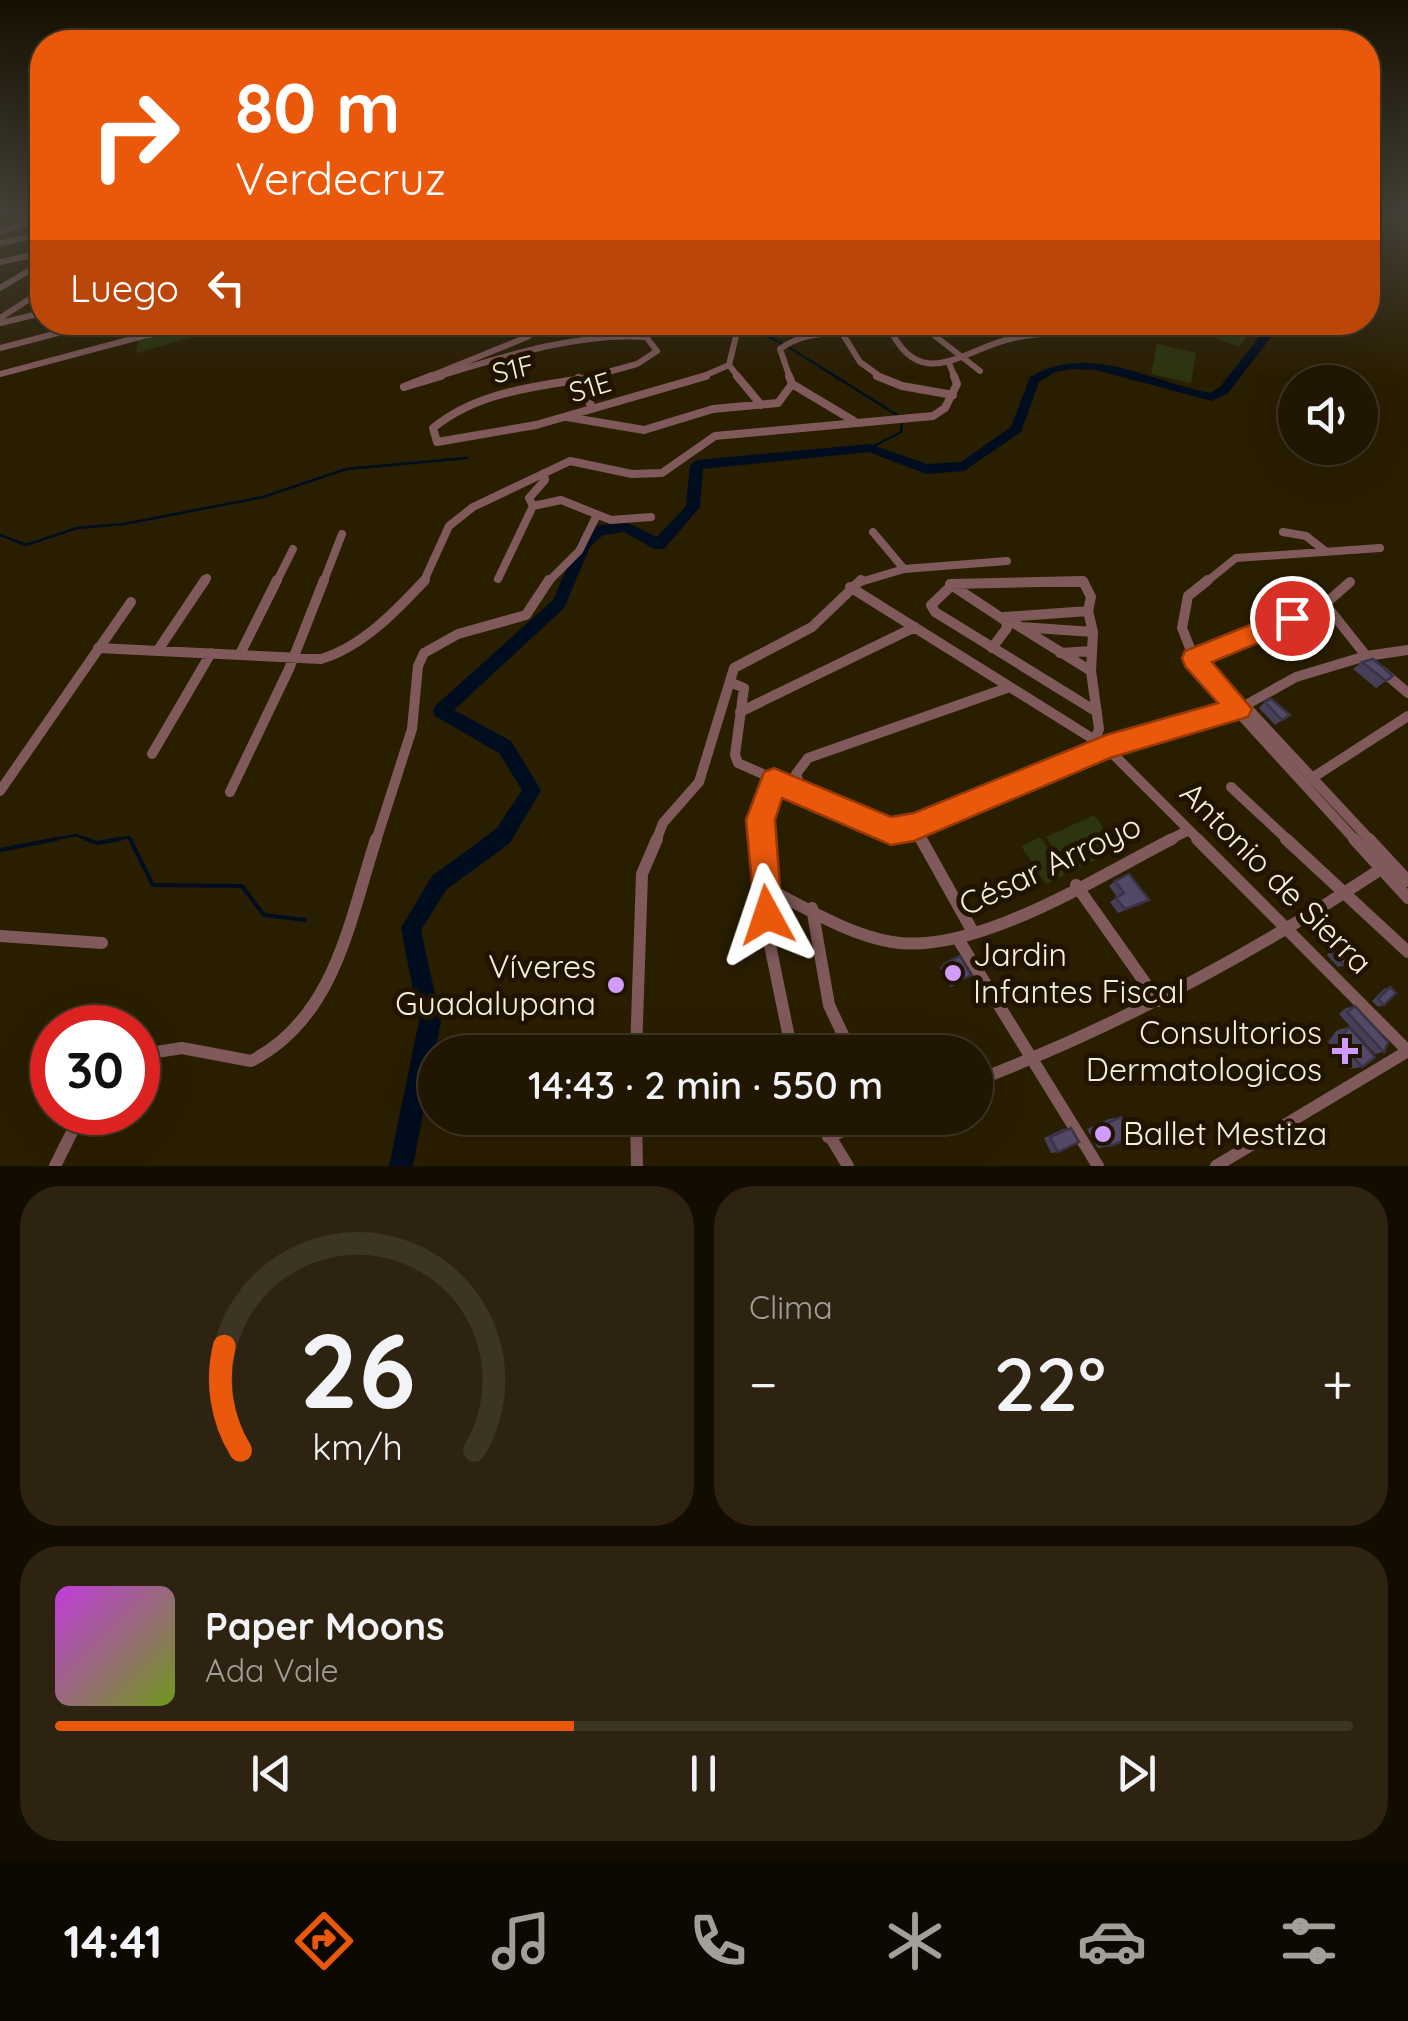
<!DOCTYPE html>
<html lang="es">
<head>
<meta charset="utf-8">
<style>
	body { margin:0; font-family:Quicksand,sans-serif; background:#2d2310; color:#f1f3f6; height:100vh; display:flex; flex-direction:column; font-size:38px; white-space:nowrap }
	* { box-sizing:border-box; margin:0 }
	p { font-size:32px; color:#a29f99 }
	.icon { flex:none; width:55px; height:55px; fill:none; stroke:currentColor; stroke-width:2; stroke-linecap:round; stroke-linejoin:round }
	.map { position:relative; height:1166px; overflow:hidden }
	.side { display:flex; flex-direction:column; gap:20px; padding:20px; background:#120c01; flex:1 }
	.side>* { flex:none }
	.guide { position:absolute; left:30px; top:30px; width:1350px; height:305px; border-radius:40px; box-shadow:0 10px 40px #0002,0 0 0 2px #3d3523; background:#ea580c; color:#fff; overflow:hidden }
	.tools { position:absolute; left:1278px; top:365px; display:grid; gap:20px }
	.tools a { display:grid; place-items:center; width:100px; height:100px; border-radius:50%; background:#201601; box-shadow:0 10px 40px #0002,0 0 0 2px #3d3523; font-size:50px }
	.speed { position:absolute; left:30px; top:1005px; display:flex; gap:20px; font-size:50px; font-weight:700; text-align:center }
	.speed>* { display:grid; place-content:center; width:130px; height:130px; border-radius:50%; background:#201601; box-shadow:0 10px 40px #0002,0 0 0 2px #3d3523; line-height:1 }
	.speed .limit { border:15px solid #d22; background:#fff; color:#111 }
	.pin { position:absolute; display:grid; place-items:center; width:85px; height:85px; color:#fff; margin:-42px; border:5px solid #fff; border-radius:50%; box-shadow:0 2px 10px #0007 }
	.me { position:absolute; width:110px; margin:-55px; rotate:355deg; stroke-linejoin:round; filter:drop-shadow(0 0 8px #0008) }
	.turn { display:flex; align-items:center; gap:35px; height:210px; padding:0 40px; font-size:45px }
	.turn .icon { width:130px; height:130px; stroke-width:2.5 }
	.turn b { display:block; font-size:70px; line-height:85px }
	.then { display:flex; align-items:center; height:95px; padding:0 40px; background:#0003; gap:20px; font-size:38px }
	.big { font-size:75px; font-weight:600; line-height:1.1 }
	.side .tile { flex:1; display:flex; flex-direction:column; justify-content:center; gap:15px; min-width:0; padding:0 35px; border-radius:40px; background:#2d2310 }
	.side .dial { align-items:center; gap:0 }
	.dial svg { height:260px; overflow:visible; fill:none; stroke:#3d3523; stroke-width:7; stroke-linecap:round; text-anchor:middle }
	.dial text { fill:#f1f3f6; stroke:none }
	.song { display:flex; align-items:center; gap:30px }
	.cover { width:120px; height:120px; border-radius:15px; background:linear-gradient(135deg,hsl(290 70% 55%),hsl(80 70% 35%)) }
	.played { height:10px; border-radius:5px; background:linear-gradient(90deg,#ea580c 40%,#3d3523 40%) }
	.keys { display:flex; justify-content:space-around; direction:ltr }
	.heat { display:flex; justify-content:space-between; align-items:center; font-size:55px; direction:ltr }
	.side .tiles { flex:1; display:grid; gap:20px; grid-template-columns:1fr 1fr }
	.tile:last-child { grid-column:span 2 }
	.trip { position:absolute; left:418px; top:1035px; width:575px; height:100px; border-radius:50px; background:#201601; box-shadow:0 10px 40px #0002,0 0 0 2px #3d3523; font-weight:600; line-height:100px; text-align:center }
	.menu { display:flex; height:160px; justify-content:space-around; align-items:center; background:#0d0900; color:#a29f99 }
	.menu .icon { width:70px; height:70px }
	.menu .selected { color:#ea580c }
	.menu b { font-size:45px; color:#f1f3f6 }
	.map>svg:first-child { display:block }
	.green { fill:#2c350f }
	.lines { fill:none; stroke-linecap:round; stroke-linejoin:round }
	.stream-far1 { stroke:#000d1f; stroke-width:2.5 }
	.stream { stroke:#000d1f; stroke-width:4 }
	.river { fill:#000d1f; fill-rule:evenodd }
	.street-far3 { stroke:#805a5a; stroke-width:6 }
	.street-far2 { stroke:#805a5a; stroke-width:8 }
	.street-far1 { stroke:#805a5a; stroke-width:10 }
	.street { stroke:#805a5a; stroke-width:12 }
	.wall { fill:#473f58 }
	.building { fill:#534966; stroke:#3a3347; stroke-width:2.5 }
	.route { fill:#ea580c; stroke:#983908; stroke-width:2.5 }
	.poi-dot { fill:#d09dff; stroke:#201400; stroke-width:4 }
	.labels { text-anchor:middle; stroke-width:10; stroke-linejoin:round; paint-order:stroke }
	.street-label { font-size:28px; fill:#f7efde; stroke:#201400 }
	.near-street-label { font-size:32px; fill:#f7efde; stroke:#201400 }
	.near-poi-label { font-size:32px; fill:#f7efde; stroke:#201400; text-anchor:start }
</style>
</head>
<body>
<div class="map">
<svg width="1408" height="1166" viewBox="0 0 1408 1166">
	<rect width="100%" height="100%" fill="#2a1e01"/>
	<!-- green -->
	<path class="green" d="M205,323H221L222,329L136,353L138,340Z
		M1200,323V322L1257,323L1239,347L1194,330Z
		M1157,344L1196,353L1191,383L1151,374Z
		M1094,815L1119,849L1070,872L1046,837Z
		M1040,837L1065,875L1046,884L1021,846Z"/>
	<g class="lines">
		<!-- stream-far1 -->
		<path class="stream-far1" d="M693,322L759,332L783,344
			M790,348L897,415
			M870,448L901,432L902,422
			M0,535L26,545L77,528L124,524L263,497L346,469L467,458
			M45,841L76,835L92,841
			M107,841L129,837L131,841"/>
		<!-- stream -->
		<path class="stream" d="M86,839L97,843L120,839
			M130,839L153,885L242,886L264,915L305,920
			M0,850L57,839"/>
		<!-- river -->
		<path class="river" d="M1290,322H1302L1291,332L1272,336L1228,393L1212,401L1096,370L1073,369L1055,372L1039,382L1021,432L964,471L926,474L869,452L703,469L700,507L664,549H654L624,532L603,535L590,547L564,608L454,710L511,741L541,790L510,843L446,890L421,930L441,1021L413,1166H389L419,1021L401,928L432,876L496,829L522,790L499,753L435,716L433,711L435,706L553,600L579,540L594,526L626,522L657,537L686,506L690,465L697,460L870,444L927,464L961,462L1011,427L1030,377C1089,342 1149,381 1210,393L1220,387L1264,331L1284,327Z"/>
		<!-- street-far3 -->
		<path class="street-far3" d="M0,232L42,217
			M0,243L42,234
			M0,262L42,253
			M0,288L42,263
			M0,318L42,291
			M137,322L150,335
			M917,322L980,371
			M0,323L42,313
			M889,327C921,396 964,348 1014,338C1054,330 1099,333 1139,330L1155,322
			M842,333L860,362L882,378
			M935,335L960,322
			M0,348L100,322
			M949,363L955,378
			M729,365L739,378
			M729,365L736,336
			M0,374L196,322
			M426,378L527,337L548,322
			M433,378C499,358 577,332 646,337L657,351L637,364L586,378
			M699,378L729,365
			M790,378L780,349C815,323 858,340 896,322"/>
		<!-- street-far2 -->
		<path class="street-far2" d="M432,376L404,387L441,376
			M599,376C540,387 481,389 433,428L437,442L536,425L706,376
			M737,376L761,405
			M877,376L902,386L953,395
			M578,378L592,408
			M792,384L854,421
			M567,417L644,430L713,409L778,403L792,384L789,376
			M544,473L545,480L529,498L533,506L561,500L611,520L651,517
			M873,532L904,569
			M1283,532L1306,536L1325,551
			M498,579L533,506
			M204,583L207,578
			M276,583L293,549
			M323,583L342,534
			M423,583L449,526L473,507L570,461L632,474L662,473L715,436L933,416L945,408L957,384L954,376
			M547,583L579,551L597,515
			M857,583L904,569L1007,561
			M1005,583H1084
			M1205,583L1236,558L1380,548"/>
		<!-- street-far1 -->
		<path class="street-far1" d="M1208,580L1188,596L1182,628L1198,668L1356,841
			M951,586L931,605L935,612L1097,712
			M850,587L1106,747L1200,841
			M1325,604L1367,657
			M1088,611L1093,632L1091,671
			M1021,627L1093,632
			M98,648L321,659C362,647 397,610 425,580
			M992,648L1007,628L1006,621L950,584L1083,581L1091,597L1088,611L1004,617L1091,671L1099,729L1095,740
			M158,650L205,580
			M1060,653L1092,651
			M240,654L277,580
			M1194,658L1325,604L1350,582
			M1382,671L1408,693
			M732,683L744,688L735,755L738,763L891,831L914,827L1106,747L1235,711L1296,677L1366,656L1408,650
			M1250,711L1371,841
			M740,712L915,627
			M152,754L211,653
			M1309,780L1408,716
			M1231,787L1289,841
			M0,791L131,602
			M230,792L289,669L324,580
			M802,792L796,774L808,758L1007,688
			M914,827L922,841
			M376,841L412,729L418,666L424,653L458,634L526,615L549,580
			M656,841L663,823L699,782L734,668L812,627L861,580
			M761,841L774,781
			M1167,841L1189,830"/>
		<!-- street -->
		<path class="street" d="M762,839L764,916L792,1052
			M921,839L973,932
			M1197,839L1408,1051
			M1286,839L1408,952
			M1354,839L1408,898
			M1369,839L1408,881
			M1076,885L1158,1001
			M764,887C805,907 846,934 892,942C975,956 1099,876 1172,839
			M812,908L829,1005L851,1052
			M0,936L102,943
			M958,939L1098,1166
			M636,1052L642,874L657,839
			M138,1055L182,1048L251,1061C335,1018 349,922 376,839
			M975,1081C1119,1026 1252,954 1381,869
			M636,1118L637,1166
			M819,1118L848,1166
			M828,1137L876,1118
			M55,1166L82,1112
			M1216,1166L1408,1051"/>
	</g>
	<!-- wall -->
	<path class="wall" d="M1362,662L1393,676L1376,688L1353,669Z
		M1265,702L1290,715L1275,725L1259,708Z
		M1115,881L1149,900L1142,904L1118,913L1110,902L1117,897L1109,886Z
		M1337,948L1344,965L1338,967L1327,955L1332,950Z
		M944,964L966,978L951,987L940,968Z
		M1390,987L1384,1005L1378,1007L1372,1001L1384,989Z
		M1355,1006L1384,1052L1375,1054L1339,1014L1346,1008Z
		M1349,1027L1362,1067L1350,1069L1328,1042L1337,1030Z
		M1121,1117L1111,1146L1098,1148L1087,1129L1109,1119Z
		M1071,1128L1058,1152L1051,1153L1044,1138L1063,1129Z"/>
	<!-- building -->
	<path class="building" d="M1373,659L1393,676L1386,681L1362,662Z
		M1271,699L1290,715L1282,720L1265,702Z
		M1129,874L1149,900L1125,909L1116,898L1124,893L1115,881Z
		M1337,948L1349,960L1344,965L1332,953Z
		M960,956L971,975L955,983L944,964Z
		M1390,987L1396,993L1384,1005L1378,999Z
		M1355,1006L1388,1042L1384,1052L1347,1012Z
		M1349,1027L1375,1057L1362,1067L1339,1040Z
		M1121,1117L1132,1137L1111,1146L1099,1127Z
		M1071,1128L1079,1142L1058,1152L1050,1137Z"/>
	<!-- sky -->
	<linearGradient id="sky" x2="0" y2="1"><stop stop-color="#171001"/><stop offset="0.57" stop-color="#444138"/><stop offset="1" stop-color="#444138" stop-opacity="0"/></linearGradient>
	<rect width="1408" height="378" fill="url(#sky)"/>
	<!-- route -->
	<path class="route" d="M1292,608L1301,611V625L1212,662L1252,709L1248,717L1110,758L914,841L891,845L782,798L775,820L782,915L777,926L767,930L756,926L746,820L764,772L774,768L891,817L914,813L1106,735L1218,703L1185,666L1182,658L1185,651Z"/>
	<!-- markers -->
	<g class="poi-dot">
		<circle cx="953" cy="973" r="10"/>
		<circle cx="616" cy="985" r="10"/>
		<path d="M1340 1036h10v10h10v10h-10v10h-10v-10h-10v-10h10z"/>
		<circle cx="1103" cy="1134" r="10"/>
	</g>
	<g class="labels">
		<!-- street labels -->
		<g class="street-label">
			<text transform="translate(513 369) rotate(-13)" y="10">S1F</text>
			<text transform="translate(590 387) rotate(-17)" y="10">S1E</text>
		</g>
		<!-- near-street labels -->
		<g class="near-street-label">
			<text transform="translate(1050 865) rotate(-25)" y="11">César Arroyo</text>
			<text transform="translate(1276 878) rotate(45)" y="11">Antonio de Sierra</text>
		</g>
		<!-- near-poi labels -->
		<g class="near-poi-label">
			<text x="973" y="966">Jardin<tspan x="973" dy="37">Infantes Fiscal</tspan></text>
			<text x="596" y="978" text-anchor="end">Víveres<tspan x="596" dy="37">Guadalupana</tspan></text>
			<text x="1322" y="1044" text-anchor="end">Consultorios<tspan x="1322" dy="37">Dermatologicos</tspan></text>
			<text x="1123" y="1145">Ballet Mestiza</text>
		</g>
	</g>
</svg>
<div class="tools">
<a><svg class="icon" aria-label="sound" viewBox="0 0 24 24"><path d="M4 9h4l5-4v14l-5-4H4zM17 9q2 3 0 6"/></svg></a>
</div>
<div class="speed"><div class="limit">30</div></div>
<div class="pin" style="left:1292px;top:618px;background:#d93025"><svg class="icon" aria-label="arrive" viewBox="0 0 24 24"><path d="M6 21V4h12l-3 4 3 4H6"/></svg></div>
<svg class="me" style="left:767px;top:915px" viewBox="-20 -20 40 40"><path d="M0-17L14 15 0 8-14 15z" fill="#ea580c" stroke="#fff" stroke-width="4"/></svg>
<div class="trip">14:43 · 2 min · 550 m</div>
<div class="guide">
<div class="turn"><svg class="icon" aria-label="right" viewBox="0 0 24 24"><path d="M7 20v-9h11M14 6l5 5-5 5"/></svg><div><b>80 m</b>Verdecruz</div></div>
<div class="then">Luego<svg class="icon" aria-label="left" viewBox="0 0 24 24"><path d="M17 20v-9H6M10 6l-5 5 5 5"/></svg></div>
</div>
</div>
<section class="side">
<div class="tiles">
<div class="tile dial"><svg viewBox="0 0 100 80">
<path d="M14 69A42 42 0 1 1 86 69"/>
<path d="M14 69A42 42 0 0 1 9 37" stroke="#ea580c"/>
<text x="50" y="56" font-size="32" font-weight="700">26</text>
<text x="50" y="72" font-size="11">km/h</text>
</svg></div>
<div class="tile"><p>Clima</p>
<div class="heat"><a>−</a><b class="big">22°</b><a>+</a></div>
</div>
<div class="tile">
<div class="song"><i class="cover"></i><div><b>Paper Moons</b><p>Ada Vale</p></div></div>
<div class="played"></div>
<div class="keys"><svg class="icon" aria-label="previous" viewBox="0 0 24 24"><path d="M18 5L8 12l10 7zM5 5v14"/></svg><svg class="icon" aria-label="pause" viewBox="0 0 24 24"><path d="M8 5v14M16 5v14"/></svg><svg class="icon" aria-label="next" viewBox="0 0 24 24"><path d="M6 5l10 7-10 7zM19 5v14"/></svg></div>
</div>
</div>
</section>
<nav class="menu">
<b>14:41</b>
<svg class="icon selected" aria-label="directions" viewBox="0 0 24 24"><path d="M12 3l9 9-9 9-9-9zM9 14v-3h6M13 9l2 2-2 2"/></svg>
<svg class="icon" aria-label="music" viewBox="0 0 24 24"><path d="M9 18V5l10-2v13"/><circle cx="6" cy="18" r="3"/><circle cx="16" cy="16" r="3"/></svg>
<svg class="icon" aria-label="phone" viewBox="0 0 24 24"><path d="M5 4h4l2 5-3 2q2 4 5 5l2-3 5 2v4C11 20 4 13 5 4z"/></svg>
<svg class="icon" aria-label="climate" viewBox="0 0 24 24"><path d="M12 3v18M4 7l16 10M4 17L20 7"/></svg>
<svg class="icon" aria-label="car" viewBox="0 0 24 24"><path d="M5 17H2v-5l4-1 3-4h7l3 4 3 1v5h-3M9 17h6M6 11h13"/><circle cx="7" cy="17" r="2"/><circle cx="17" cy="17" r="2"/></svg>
<svg class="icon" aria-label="filters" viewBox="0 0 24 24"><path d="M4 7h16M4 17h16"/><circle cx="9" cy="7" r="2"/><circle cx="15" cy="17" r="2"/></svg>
</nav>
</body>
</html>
